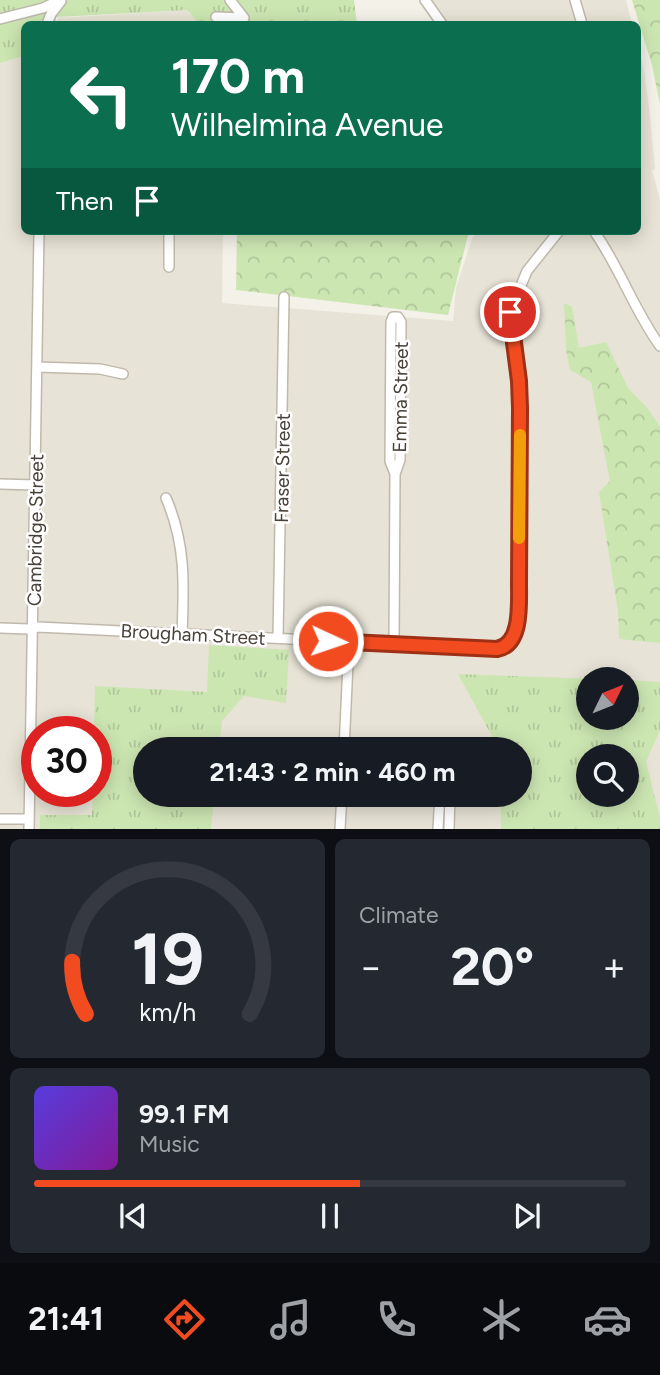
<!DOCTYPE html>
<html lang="en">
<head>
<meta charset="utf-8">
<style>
	body { margin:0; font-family:Figtree,sans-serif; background:#242831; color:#f1f3f6; height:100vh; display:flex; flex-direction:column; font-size:26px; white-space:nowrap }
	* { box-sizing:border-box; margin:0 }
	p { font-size:23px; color:#9ea1a6 }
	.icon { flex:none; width:38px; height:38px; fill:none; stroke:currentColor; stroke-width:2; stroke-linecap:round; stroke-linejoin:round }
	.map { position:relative; height:829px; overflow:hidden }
	.sheet { display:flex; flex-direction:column; gap:10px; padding:10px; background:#0d0f14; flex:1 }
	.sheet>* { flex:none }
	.banner { position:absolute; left:21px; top:21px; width:620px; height:214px; border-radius:10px; box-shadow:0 4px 18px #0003; background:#0b6e4f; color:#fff; overflow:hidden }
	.needle { width:46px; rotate:47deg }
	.fabs { position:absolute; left:576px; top:667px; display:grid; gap:14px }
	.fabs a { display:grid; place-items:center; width:63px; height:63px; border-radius:50%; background:#171b24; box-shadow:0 4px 18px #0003; font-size:35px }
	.speed { position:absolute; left:21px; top:716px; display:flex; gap:14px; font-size:35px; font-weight:700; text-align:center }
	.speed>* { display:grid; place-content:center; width:91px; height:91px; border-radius:50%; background:#171b24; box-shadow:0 4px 18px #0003; line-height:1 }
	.speed .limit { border:10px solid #d22; background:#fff; color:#111 }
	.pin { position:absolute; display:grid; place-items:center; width:60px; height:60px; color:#fff; margin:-30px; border:4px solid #fff; border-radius:50%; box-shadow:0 2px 7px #0007 }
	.me { position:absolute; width:77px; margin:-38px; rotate:93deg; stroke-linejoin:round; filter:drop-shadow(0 0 5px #0008) }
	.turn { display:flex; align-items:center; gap:24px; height:147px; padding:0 35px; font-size:32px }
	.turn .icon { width:91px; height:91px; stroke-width:2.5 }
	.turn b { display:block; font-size:49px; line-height:60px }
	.then { display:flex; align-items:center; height:66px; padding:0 35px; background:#0003; gap:14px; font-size:26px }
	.big { font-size:52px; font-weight:700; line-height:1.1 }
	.sheet .tile { flex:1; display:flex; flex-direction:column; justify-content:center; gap:10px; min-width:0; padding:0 24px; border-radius:10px; background:#242831 }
	.sheet .dial { align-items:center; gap:0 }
	.dial svg { height:182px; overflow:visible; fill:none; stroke:#363941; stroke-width:7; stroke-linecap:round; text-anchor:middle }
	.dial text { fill:#f1f3f6; stroke:none }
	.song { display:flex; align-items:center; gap:21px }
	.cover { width:84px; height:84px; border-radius:10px; background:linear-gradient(135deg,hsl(250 70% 55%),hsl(290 70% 35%)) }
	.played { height:7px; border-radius:4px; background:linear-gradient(90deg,#f34b20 55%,#363941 55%) }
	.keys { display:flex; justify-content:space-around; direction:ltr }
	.heat { display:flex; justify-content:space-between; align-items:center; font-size:38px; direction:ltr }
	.sheet .tiles { flex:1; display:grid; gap:10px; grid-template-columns:1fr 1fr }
	.tile:last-child { grid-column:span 2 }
	.trip { position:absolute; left:133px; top:737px; width:399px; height:70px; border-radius:35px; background:#171b24; box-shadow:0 4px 18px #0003; font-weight:700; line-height:70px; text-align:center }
	.dock { display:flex; height:112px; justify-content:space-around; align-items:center; background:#090b0e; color:#9ea1a6 }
	.dock .icon { width:49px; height:49px }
	.dock .active { color:#f34b20 }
	.dock b { font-size:32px; color:#f1f3f6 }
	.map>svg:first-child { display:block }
	.residential { fill:#e7e3d6; fill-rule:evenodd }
	.forest { fill:url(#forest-crowns) }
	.park { fill:url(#park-tufts); fill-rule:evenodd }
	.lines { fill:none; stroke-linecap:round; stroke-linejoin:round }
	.street-casing { stroke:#bfb9ab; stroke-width:12 }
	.street { stroke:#fff; stroke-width:9 }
	.route-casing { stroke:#9e3115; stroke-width:18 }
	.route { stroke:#f34b20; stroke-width:12 }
	.slow { stroke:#f59e0b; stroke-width:12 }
	.labels { text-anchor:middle; stroke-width:5; stroke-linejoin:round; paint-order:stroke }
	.street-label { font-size:19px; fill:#474137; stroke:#fff }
</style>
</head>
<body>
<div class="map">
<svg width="660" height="829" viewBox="0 0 660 829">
	<defs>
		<pattern id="forest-crowns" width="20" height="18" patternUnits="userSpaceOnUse" patternTransform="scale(1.75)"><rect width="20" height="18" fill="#cce6b2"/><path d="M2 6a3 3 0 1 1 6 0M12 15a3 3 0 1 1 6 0" fill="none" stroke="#b1c69a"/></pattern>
		<pattern id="park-tufts" width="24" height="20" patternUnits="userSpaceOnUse" patternTransform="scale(1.75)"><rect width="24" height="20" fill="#cce6b2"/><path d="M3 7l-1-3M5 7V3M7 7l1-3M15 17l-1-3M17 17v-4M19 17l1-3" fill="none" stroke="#b1c69a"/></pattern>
	</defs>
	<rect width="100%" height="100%" fill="#f3f1e8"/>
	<!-- residential -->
	<path class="residential" d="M429,0H626L632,24H435Z
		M188,10L198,24H56L58,18Z
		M637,43L644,71L650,115L655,169L652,170L660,199V426L648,409L660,427V829H0V63L24,56V231H223L222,303L453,321L456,288L472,239L478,231H637ZM588,679H626V718H588ZM37,732H96V791H37ZM145,749H520V794H145ZM588,756H626V794H588Z"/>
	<!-- forest -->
	<path class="forest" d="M192,0H354L357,24H198L188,10Z
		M632,0H660V105L652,65Z
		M237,231H469L448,315L236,290Z
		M564,303L572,307L579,348L606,342L628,388L648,409L660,426V643L619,639L618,611L599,492L610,481L591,382L570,370L566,350Z"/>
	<!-- park -->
	<path class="park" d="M0,0H351L353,18L188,10L56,17L55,24H24V56L0,63Z
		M209,645L289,650L286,703L244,696L222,721L219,749H145V794L214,795L211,829H40V815H92L93,791H96V732L94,731L95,686L207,692Z
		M458,674L596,679H588V718H626L627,680L660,682V730L646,762L660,818V829H501V795L520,794V749H499ZM588,756H626V794H588Z"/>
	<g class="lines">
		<defs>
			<path id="street" d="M230,0L244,18
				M425,0L442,24
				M575,0L582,24
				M216,17L244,18
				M0,19L43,8L60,0
				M47,24L51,14L61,1
				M169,231V267
				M594,231C620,268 634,310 660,346
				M37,367L100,369L123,374
				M0,484L36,485
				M166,498C186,544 184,585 182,634
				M0,628L29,629L38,627L497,649L508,645L515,635L519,584V381L510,312L527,271L559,231
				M278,638L284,297
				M394,644L395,474L400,460L401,322L398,317H393L391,322L390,461L395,474
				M344,749L349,642
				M0,819H29
				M29,829L39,231
				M340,829L342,794
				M438,829L440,794
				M449,829L450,794"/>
		</defs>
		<!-- street casing -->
		<use href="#street" class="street-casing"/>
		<!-- street -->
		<use href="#street" class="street"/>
	</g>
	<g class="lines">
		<defs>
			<path id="route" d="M328,641L497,649C522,645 519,605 519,584L520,408L519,381L510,312"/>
		</defs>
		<!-- route casing -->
		<use href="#route" class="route-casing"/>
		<!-- route -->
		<use href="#route" class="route"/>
		<!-- slow -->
		<path class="slow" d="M519,538L520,435"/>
	</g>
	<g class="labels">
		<!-- street labels -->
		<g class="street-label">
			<text transform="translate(400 397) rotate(-89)" y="7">Emma Street</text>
			<text transform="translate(282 468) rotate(-89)" y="7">Fraser Street</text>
			<text transform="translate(35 530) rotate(-89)" y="7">Cambridge Street</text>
			<text transform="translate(193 634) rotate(3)" y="7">Brougham Street</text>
		</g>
	</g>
</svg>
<div class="fabs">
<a><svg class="needle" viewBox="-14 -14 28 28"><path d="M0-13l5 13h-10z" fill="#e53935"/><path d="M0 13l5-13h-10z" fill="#9ea1a6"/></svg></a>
<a><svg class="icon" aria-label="search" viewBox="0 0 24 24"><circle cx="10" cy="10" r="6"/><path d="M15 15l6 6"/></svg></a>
</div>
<div class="speed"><div class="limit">30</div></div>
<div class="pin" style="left:510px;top:312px;background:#d93025"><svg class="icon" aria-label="arrive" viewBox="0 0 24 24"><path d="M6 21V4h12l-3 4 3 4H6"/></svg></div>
<svg class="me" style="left:328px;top:641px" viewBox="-20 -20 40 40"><circle r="17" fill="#f34b20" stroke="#fff" stroke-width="3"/><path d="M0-11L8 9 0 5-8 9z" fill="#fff"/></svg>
<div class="trip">21:43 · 2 min · 460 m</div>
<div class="banner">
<div class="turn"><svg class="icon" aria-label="left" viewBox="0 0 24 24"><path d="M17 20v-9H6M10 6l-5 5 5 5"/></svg><div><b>170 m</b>Wilhelmina Avenue</div></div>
<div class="then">Then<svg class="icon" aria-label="arrive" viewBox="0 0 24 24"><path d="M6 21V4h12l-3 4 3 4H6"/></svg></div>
</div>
</div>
<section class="sheet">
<div class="tiles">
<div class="tile dial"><svg viewBox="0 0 100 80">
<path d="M14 69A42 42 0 1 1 86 69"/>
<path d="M14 69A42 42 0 0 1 8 46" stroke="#f34b20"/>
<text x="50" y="56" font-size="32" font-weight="700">19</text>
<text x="50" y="72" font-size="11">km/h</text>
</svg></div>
<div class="tile"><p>Climate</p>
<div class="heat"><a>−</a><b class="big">20°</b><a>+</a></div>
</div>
<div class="tile">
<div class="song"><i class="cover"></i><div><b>99.1 FM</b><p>Music</p></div></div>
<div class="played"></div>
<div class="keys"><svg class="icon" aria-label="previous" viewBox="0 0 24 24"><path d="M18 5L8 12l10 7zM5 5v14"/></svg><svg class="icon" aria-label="pause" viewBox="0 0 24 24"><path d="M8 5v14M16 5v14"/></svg><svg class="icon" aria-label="next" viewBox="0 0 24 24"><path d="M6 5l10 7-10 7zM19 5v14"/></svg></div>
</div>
</div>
</section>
<nav class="dock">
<b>21:41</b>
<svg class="icon active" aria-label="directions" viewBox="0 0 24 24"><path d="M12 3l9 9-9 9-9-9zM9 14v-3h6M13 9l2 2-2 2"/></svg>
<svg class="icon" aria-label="music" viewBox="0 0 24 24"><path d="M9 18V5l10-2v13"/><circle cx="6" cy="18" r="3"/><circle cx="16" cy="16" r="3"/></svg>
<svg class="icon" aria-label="phone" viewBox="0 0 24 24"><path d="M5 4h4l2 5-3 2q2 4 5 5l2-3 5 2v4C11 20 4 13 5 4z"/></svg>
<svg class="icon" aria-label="climate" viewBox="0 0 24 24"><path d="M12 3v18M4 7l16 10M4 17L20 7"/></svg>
<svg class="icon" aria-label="car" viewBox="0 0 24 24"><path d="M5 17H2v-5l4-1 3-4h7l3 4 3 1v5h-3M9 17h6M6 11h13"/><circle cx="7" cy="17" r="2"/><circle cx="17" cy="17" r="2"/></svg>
</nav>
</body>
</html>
